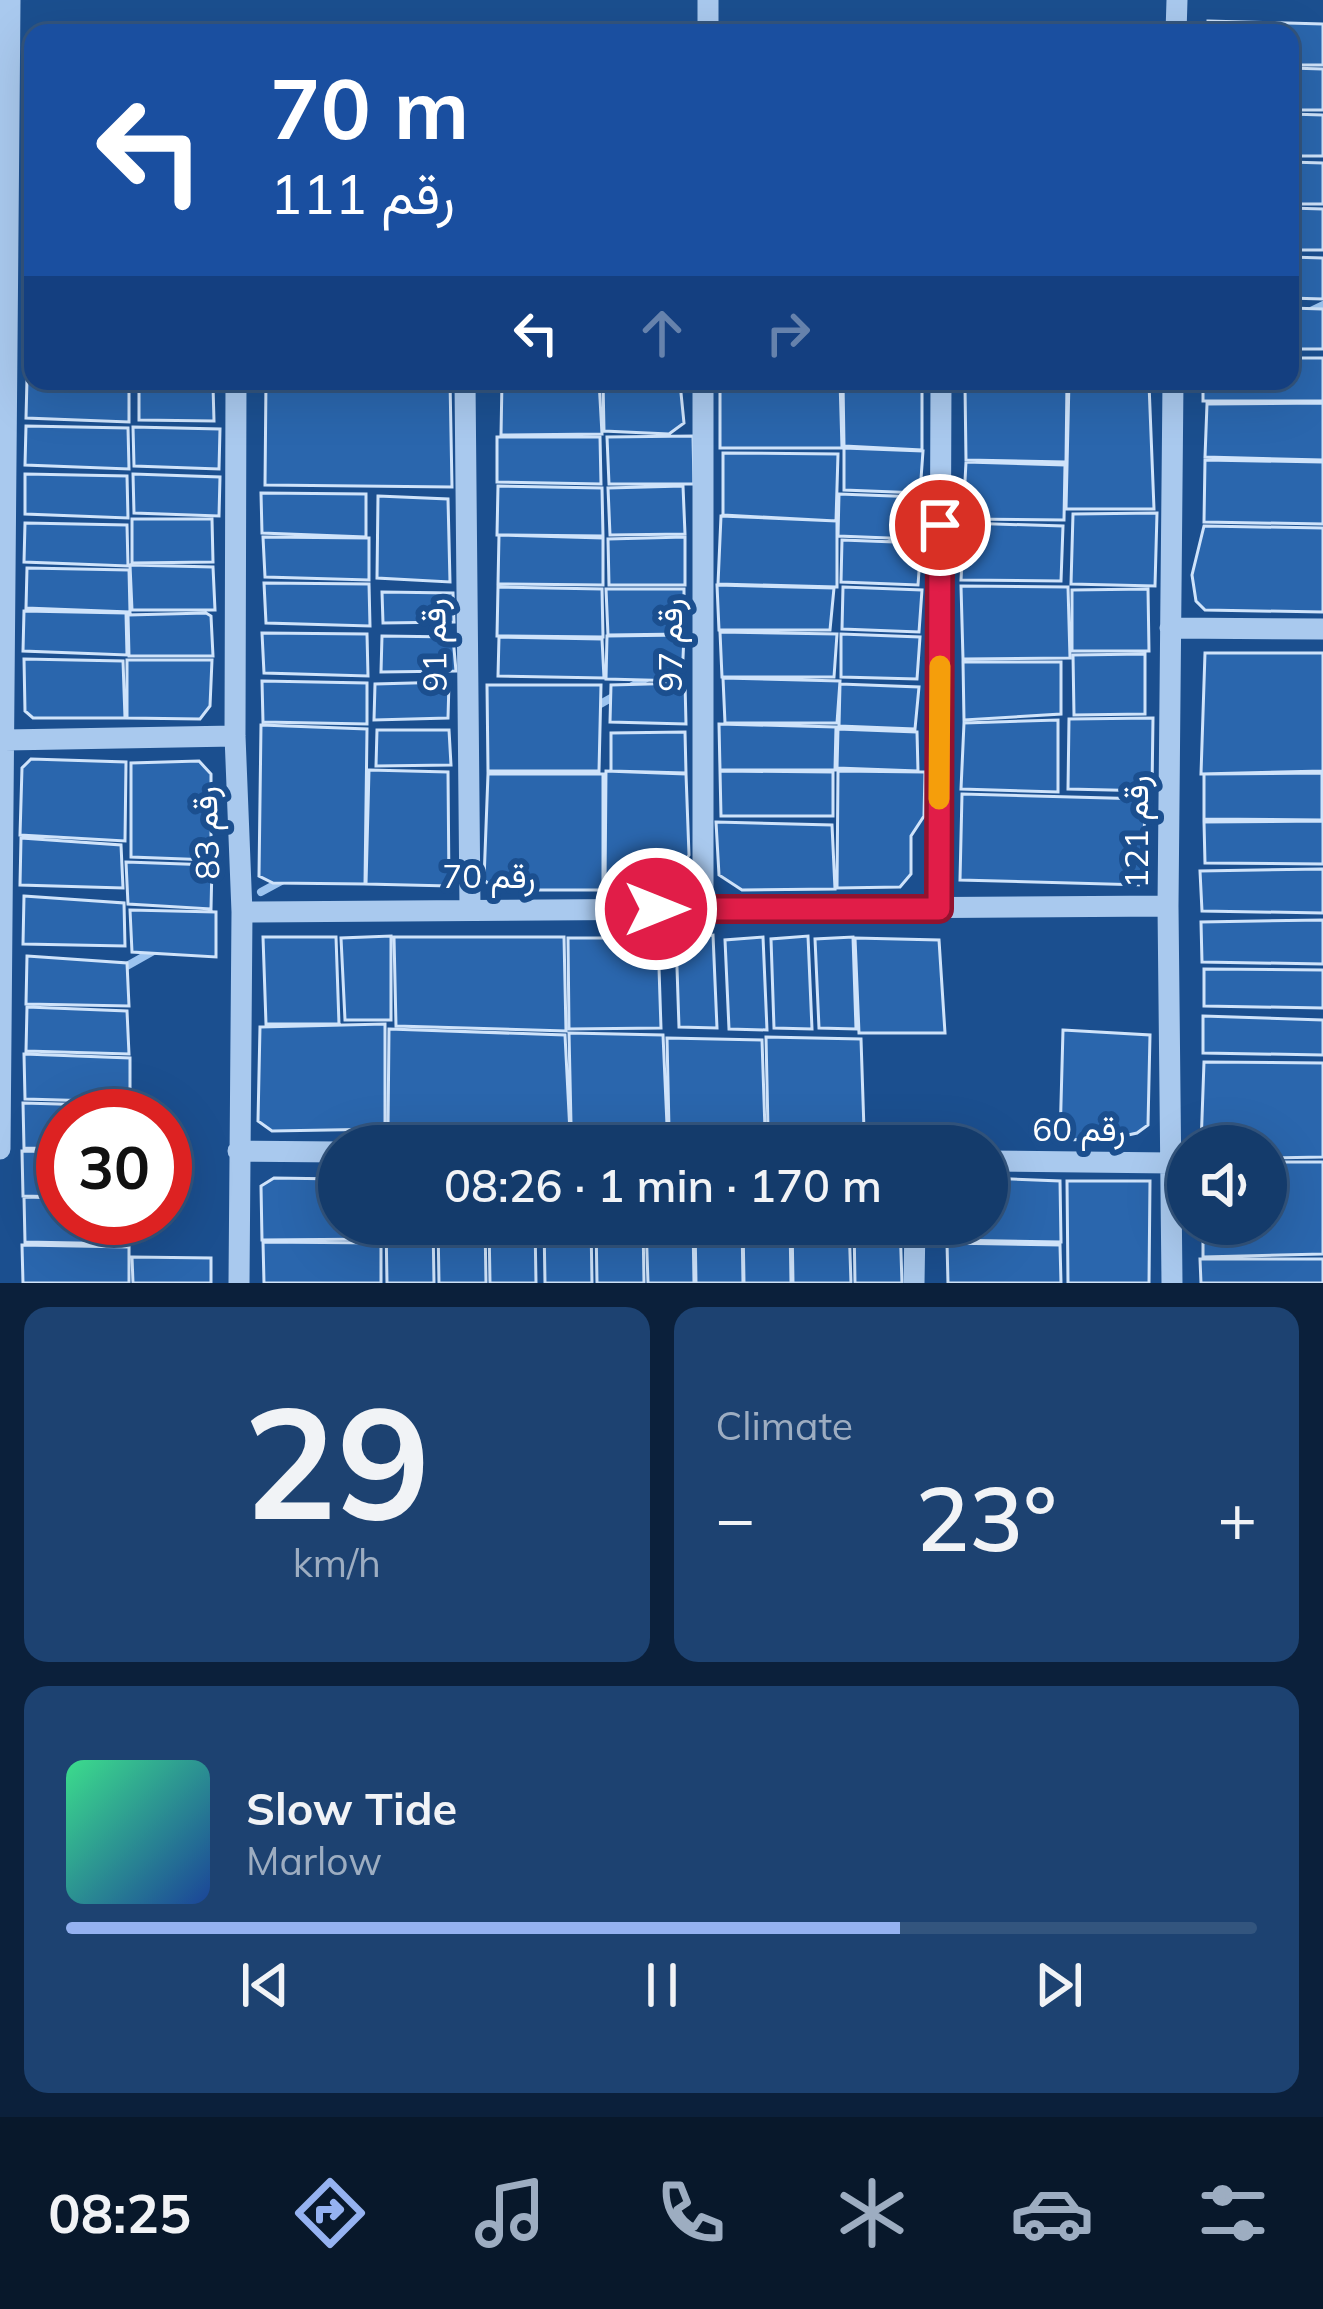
<!DOCTYPE html>
<html lang="en">
<head>
<meta charset="utf-8">
<style>
	body { margin:0; font-family:Mulish,Vazirmatn,sans-serif; background:#1d4271; color:#f1f3f6; height:100vh; display:flex; flex-direction:column; font-size:45px; white-space:nowrap }
	* { box-sizing:border-box; margin:0 }
	p { font-size:39px; color:#9dadc1 }
	.icon { flex:none; width:66px; height:66px; fill:none; stroke:currentColor; stroke-width:2; stroke-linecap:round; stroke-linejoin:round }
	.map { position:relative; height:1283px; overflow:hidden }
	.drawer { display:flex; flex-direction:column; gap:24px; padding:24px; background:#0b203b; flex:1 }
	.drawer>* { flex:none }
	.guide { position:absolute; left:24px; top:24px; width:1275px; height:366px; border-radius:24px; box-shadow:0 12px 48px #0002,0 0 0 3px #33557e; background:#1a4fa0; color:#fff; overflow:hidden }
	.fabs { position:absolute; left:1167px; top:1125px; display:grid; gap:24px }
	.fabs a { display:grid; place-items:center; width:120px; height:120px; border-radius:50%; background:#143b6b; box-shadow:0 12px 48px #0002,0 0 0 3px #33557e; font-size:60px }
	.speed { position:absolute; left:36px; top:1089px; display:flex; gap:24px; font-size:60px; font-weight:700; text-align:center }
	.speed>* { display:grid; place-content:center; width:156px; height:156px; border-radius:50%; background:#143b6b; box-shadow:0 12px 48px #0002,0 0 0 3px #33557e; line-height:1 }
	.speed .limit { border:18px solid #d22; background:#fff; color:#111 }
	.pin { position:absolute; display:grid; place-items:center; width:102px; height:102px; color:#fff; margin:-51px; border:6px solid #fff; border-radius:50%; box-shadow:0 3px 12px #0007 }
	.me { position:absolute; width:132px; margin:-66px; rotate:90deg; stroke-linejoin:round; filter:drop-shadow(0 0 9px #0008) }
	.turn { display:flex; align-items:center; gap:42px; height:252px; padding:0 48px; font-size:54px }
	.turn .icon { width:156px; height:156px; stroke-width:2.5 }
	.turn b { display:block; font-size:84px; line-height:102px }
	.lanes { display:flex; align-items:center; height:114px; padding:0 48px; background:#0003; justify-content:center; gap:60px; direction:ltr }
	.lanes .off { opacity:.35 }
	.big { font-size:90px; font-weight:600; line-height:1.1 }
	.drawer .card { flex:1; display:flex; flex-direction:column; justify-content:center; gap:18px; min-width:0; padding:0 42px; border-radius:24px; background:#1d4271 }
	.drawer .dial { align-items:center; gap:0 }
	.dial b { font-size:156px; line-height:1 }
	.song { display:flex; align-items:center; gap:36px }
	.cover { width:144px; height:144px; border-radius:18px; background:linear-gradient(135deg,hsl(150 70% 55%),hsl(220 70% 35%)) }
	.played { height:12px; border-radius:6px; background:linear-gradient(90deg,#95b2f1 70%,#33557e 70%) }
	.keys { display:flex; justify-content:space-around; direction:ltr }
	.heat { display:flex; justify-content:space-between; align-items:center; font-size:66px; direction:ltr }
	.drawer .tiles { flex:1; display:grid; gap:24px; grid-template-columns:1fr 1fr }
	.card:last-child { grid-column:span 2 }
	.trip { position:absolute; left:318px; top:1125px; width:690px; height:120px; border-radius:60px; background:#143b6b; box-shadow:0 12px 48px #0002,0 0 0 3px #33557e; font-weight:600; line-height:120px; text-align:center }
	.tab-bar { display:flex; height:192px; justify-content:space-around; align-items:center; background:#08182b; color:#9dadc1 }
	.tab-bar .icon { width:84px; height:84px }
	.tab-bar .selected { color:#95b2f1 }
	.tab-bar b { font-size:54px; color:#f1f3f6 }
	.map>svg:first-child { display:block }
	.lines { fill:none; stroke-linecap:round; stroke-linejoin:round }
	.stream { stroke:#9cc4f0; stroke-width:8 }
	.building { fill:#2a66ad; stroke:#cfe3fa; stroke-width:3 }
	.minor { stroke:#a9c9ee; stroke-width:21 }
	.route-casing { stroke:#92132f; stroke-width:30 }
	.route { stroke:#e11d48; stroke-width:21 }
	.slow { stroke:#f59e0b; stroke-width:21 }
	.labels { text-anchor:middle; stroke-width:12; stroke-linejoin:round; paint-order:stroke }
	.street-label { font-size:33px; fill:#fff; stroke:#1b4f8f }
</style>
</head>
<body>
<div class="map">
<svg width="1323" height="1283" viewBox="0 0 1323 1283">
	<rect width="100%" height="100%" fill="#1b4f8f"/>
	<g class="lines">
		<!-- stream -->
		<path class="stream" d="M1290,321L1323,305
			M885,546L920,526
			M595,707L650,676
			M261,892L285,879
			M118,971L157,949"/>
	</g>
	<!-- building -->
	<path class="building" d="M1208,21L1323,24V65H1290V33H1208Z
		M1290,68L1323,69V110H1290Z
		M1290,114L1323,115V156H1290Z
		M28,121H33V185L29,184Z
		M1290,162L1323,163V204H1290Z
		M1290,208L1323,209V250H1290Z
		M1290,257L1323,258V299L1290,298Z
		M1290,308L1323,309V349H1290Z
		M27,332L33,333V372H26Z
		M1290,358H1323V401H1203V381H1290Z
		M27,379L129,381V422L26,418Z
		M266,381H450L452,487L265,485Z
		M502,381H599L602,434L501,435Z
		M603,381L680,383L684,423L669,434L604,431Z
		M720,381H840L842,448H720Z
		M969,381H1067L1066,462L966,460L965,386Z
		M1069,381L1149,384L1154,509H1066Z
		M843,382L922,385V450L844,446Z
		M139,384L213,386L214,421L139,420Z
		M1323,403V460L1205,457L1207,404Z
		M26,426L128,428L129,469L25,465Z
		M133,427L220,429L219,469L134,466Z
		M693,436L694,484H609L607,437Z
		M497,437H600L601,484L497,482Z
		M844,448L923,451L920,493L844,490Z
		M723,453L838,454L836,521L723,515Z
		M1205,460L1323,462V524L1204,522Z
		M966,462L1065,465L1064,520L963,519Z
		M25,474L127,476L128,518L25,514Z
		M133,474L220,477L219,516L134,513Z
		M498,486L602,488L603,536L497,535Z
		M683,486L685,534L610,535L608,488Z
		M261,493L366,494V537L262,533Z
		M839,494L918,497L914,539L838,536Z
		M378,496L448,499L450,582L377,578Z
		M1157,513L1155,586L1071,584L1073,514Z
		M721,516L837,521V587L718,584Z
		M132,519H212L213,562L132,563Z
		M25,523L127,525L128,566L24,562Z
		M964,523L1063,526L1061,581L961,580Z
		M1204,526L1323,528V612L1205,610L1196,601L1192,575Z
		M499,535L603,538V585L498,584Z
		M263,537L369,538V580L265,577Z
		M685,537V585H609L608,539Z
		M842,540L921,543L918,585L841,582Z
		M130,565L213,567L215,610H132Z
		M27,568L129,570L130,612L26,608Z
		M264,583L369,584L370,626L266,623Z
		M717,585L834,588L830,630H719Z
		M961,586L1068,587L1070,658L963,659Z
		M498,587L602,589L603,637L497,636Z
		M843,587L922,590L919,632L842,629Z
		M606,589H684V634L608,635Z
		M1148,589L1149,651H1072V590Z
		M382,592L453,593L454,622L383,623Z
		M24,611L126,613L127,655L23,651Z
		M206,613L211,616L213,656H129L128,615Z
		M720,632L837,634L834,677H722Z
		M262,633L367,634L368,676L264,673Z
		M841,634L920,637L917,679L841,677Z
		M684,635L682,681L606,679L607,636Z
		M382,636L453,637L456,671L381,672Z
		M499,637L602,639L604,678L498,676Z
		M1205,653H1323V776V771L1201,774Z
		M1145,654V714L1074,715L1073,655Z
		M24,659L123,661L125,718H33L25,711Z
		M127,660H212L210,706L200,719L127,718Z
		M963,662H1061V714L964,720Z
		M723,678L840,681L837,723H725Z
		M262,681L367,683V724L263,722Z
		M449,682L448,718L374,720L375,684Z
		M685,683L686,724L610,722L611,685Z
		M840,684L919,687L915,729L839,726Z
		M487,685H601L599,771H488Z
		M1153,718L1152,791L1068,789L1069,719Z
		M1058,720V792L961,789L964,723Z
		M719,724L836,727L835,770H720Z
		M261,725L367,729L365,884L273,883L259,876Z
		M838,729L917,732L918,771L837,768Z
		M377,730H449L451,765L376,766Z
		M685,732L686,773L611,771V733Z
		M31,759L126,762L125,841L20,835L22,768Z
		M199,761L211,774V860L131,857V763Z
		M369,770L448,772L449,886L366,884Z
		M606,771L686,774L689,855L671,881L605,886Z
		M720,771L833,772V816H721Z
		M838,771L925,772L924,816L911,836V874L900,887L837,888Z
		M1322,773V820L1204,819V774Z
		M488,774H603V890H496L484,880Z
		M962,794L1145,799L1143,885L960,880Z
		M1323,821V864L1205,863L1204,822Z
		M716,822L832,825L835,889L742,890L719,875Z
		M21,838L121,845L123,888L20,885Z
		M126,862L212,865L211,909L128,904Z
		M1323,869V913L1202,911L1200,871Z
		M24,896L124,903L125,946L23,944Z
		M130,910L216,912V957L132,952Z
		M1323,920V964L1202,962L1201,922Z
		M713,935L717,1028L679,1027L676,938Z
		M391,936V1020H345L341,938Z
		M808,936L812,1029L774,1028L771,939Z
		M263,937H336L339,1024H266Z
		M394,937H564L566,1031L396,1026Z
		M763,937L767,1030L729,1029L725,940Z
		M853,937L856,1029L819,1028L815,939Z
		M568,938H658L661,1028L569,1029Z
		M855,938L939,940L945,1033H859Z
		M27,956L127,963L129,1006L26,1004Z
		M1204,969L1323,970V1008L1204,1006Z
		M27,1007L127,1011L129,1054L26,1051Z
		M1203,1016L1323,1020V1055L1203,1053Z
		M385,1024V1129L272,1131L258,1121L260,1027Z
		M389,1029L565,1035L570,1133L388,1129Z
		M1063,1030L1150,1035L1148,1125L1137,1133L1110,1139L1060,1140Z
		M569,1033L663,1035L667,1125L571,1124Z
		M766,1037L861,1039L864,1130L768,1129Z
		M667,1038L762,1040L765,1130L669,1129Z
		M24,1054L130,1058V1102L25,1099Z
		M1204,1062L1323,1063V1157L1266,1158V1146H1201Z
		M23,1103L129,1106V1116H63V1149L24,1148Z
		M22,1151L63,1152V1197L23,1196Z
		M1266,1162H1323V1254L1203,1257V1224H1266Z
		M274,1178L339,1179V1224H382V1239L262,1240L261,1186Z
		M987,1178L1060,1181L1061,1242L946,1240V1224H987Z
		M1067,1181H1150L1149,1283H1068Z
		M24,1197L63,1198V1218H129V1244L25,1242Z
		M386,1224H433L434,1283H387Z
		M438,1224H485L486,1283H439Z
		M489,1224H535L536,1283H490Z
		M544,1224H591L592,1283H545Z
		M596,1224H643L644,1283H597Z
		M646,1224H693L694,1283H648Z
		M695,1224H742L743,1283H696Z
		M743,1224H790L791,1283H744Z
		M792,1224H849L851,1283H793Z
		M854,1224H900L902,1283H855Z
		M263,1242L381,1243V1283H264Z
		M947,1243L1060,1245L1061,1283H948Z
		M22,1245L129,1247V1283H23Z
		M132,1257L211,1258V1283H133Z
		M1200,1259H1323V1283H1201Z"/>
	<g class="lines">
		<!-- minor -->
		<path class="minor" d="M708,33V0
			M1176,33L1177,0
			M236,381L235,736L242,912L239,1283
			M465,381L470,909
			M703,381V909
			M1170,628L1323,629
			M5,740L235,736
			M939,909L941,381
			M242,912L1168,906
			M0,1149L10,0
			M238,1151L339,1152
			M987,1161L1171,1163
			M914,1283L915,1224
			M1172,1283L1168,906L1173,381"/>
	</g>
	<g class="lines">
		<defs>
			<path id="route" d="M656,909H939L940,525"/>
		</defs>
		<!-- route casing -->
		<use href="#route" class="route-casing"/>
		<!-- route -->
		<use href="#route" class="route"/>
		<!-- slow -->
		<path class="slow" d="M939,799L940,666"/>
	</g>
	<g class="labels">
		<!-- street labels -->
		<g class="street-label">
			<text transform="translate(434 645) rotate(-91)" y="12">رقم 91</text>
			<text transform="translate(670 645) rotate(-90)" y="12">رقم 97</text>
			<text transform="translate(1136 832) rotate(-90)" y="12">رقم 121</text>
			<text transform="translate(206 833) rotate(-92)" y="12">رقم 83</text>
			<text x="489" y="888">رقم 70</text>
			<text x="1079" y="1141">رقم 60</text>
		</g>
	</g>
</svg>
<div class="fabs">
<a><svg class="icon" aria-label="sound" viewBox="0 0 24 24"><path d="M4 9h4l5-4v14l-5-4H4zM17 9q2 3 0 6"/></svg></a>
</div>
<div class="speed"><div class="limit">30</div></div>
<div class="pin" style="left:940px;top:525px;background:#d93025"><svg class="icon" aria-label="arrive" viewBox="0 0 24 24"><path d="M6 21V4h12l-3 4 3 4H6"/></svg></div>
<svg class="me" style="left:656px;top:909px" viewBox="-20 -20 40 40"><circle r="17" fill="#e11d48" stroke="#fff" stroke-width="3"/><path d="M0-11L8 9 0 5-8 9z" fill="#fff"/></svg>
<div class="trip">08:26 · 1 min · 170 m</div>
<div class="guide">
<div class="turn"><svg class="icon" aria-label="left" viewBox="0 0 24 24"><path d="M17 20v-9H6M10 6l-5 5 5 5"/></svg><div><b>70 m</b>رقم 111</div></div>
<div class="lanes"><svg class="icon" aria-label="left" viewBox="0 0 24 24"><path d="M17 20v-9H6M10 6l-5 5 5 5"/></svg><svg class="icon off" aria-label="ahead" viewBox="0 0 24 24"><path d="M12 20V5M6 11l6-6 6 6"/></svg><svg class="icon off" aria-label="right" viewBox="0 0 24 24"><path d="M7 20v-9h11M14 6l5 5-5 5"/></svg></div>
</div>
</div>
<section class="drawer">
<div class="tiles">
<div class="card dial"><b>29</b><p>km/h</p></div>
<div class="card"><p>Climate</p>
<div class="heat"><a>−</a><b class="big">23°</b><a>+</a></div>
</div>
<div class="card">
<div class="song"><i class="cover"></i><div><b>Slow Tide</b><p>Marlow</p></div></div>
<div class="played"></div>
<div class="keys"><svg class="icon" aria-label="previous" viewBox="0 0 24 24"><path d="M18 5L8 12l10 7zM5 5v14"/></svg><svg class="icon" aria-label="pause" viewBox="0 0 24 24"><path d="M8 5v14M16 5v14"/></svg><svg class="icon" aria-label="next" viewBox="0 0 24 24"><path d="M6 5l10 7-10 7zM19 5v14"/></svg></div>
</div>
</div>
</section>
<nav class="tab-bar">
<b>08:25</b>
<svg class="icon selected" aria-label="directions" viewBox="0 0 24 24"><path d="M12 3l9 9-9 9-9-9zM9 14v-3h6M13 9l2 2-2 2"/></svg>
<svg class="icon" aria-label="music" viewBox="0 0 24 24"><path d="M9 18V5l10-2v13"/><circle cx="6" cy="18" r="3"/><circle cx="16" cy="16" r="3"/></svg>
<svg class="icon" aria-label="phone" viewBox="0 0 24 24"><path d="M5 4h4l2 5-3 2q2 4 5 5l2-3 5 2v4C11 20 4 13 5 4z"/></svg>
<svg class="icon" aria-label="climate" viewBox="0 0 24 24"><path d="M12 3v18M4 7l16 10M4 17L20 7"/></svg>
<svg class="icon" aria-label="car" viewBox="0 0 24 24"><path d="M5 17H2v-5l4-1 3-4h7l3 4 3 1v5h-3M9 17h6M6 11h13"/><circle cx="7" cy="17" r="2"/><circle cx="17" cy="17" r="2"/></svg>
<svg class="icon" aria-label="filters" viewBox="0 0 24 24"><path d="M4 7h16M4 17h16"/><circle cx="9" cy="7" r="2"/><circle cx="15" cy="17" r="2"/></svg>
</nav>
</body>
</html>
